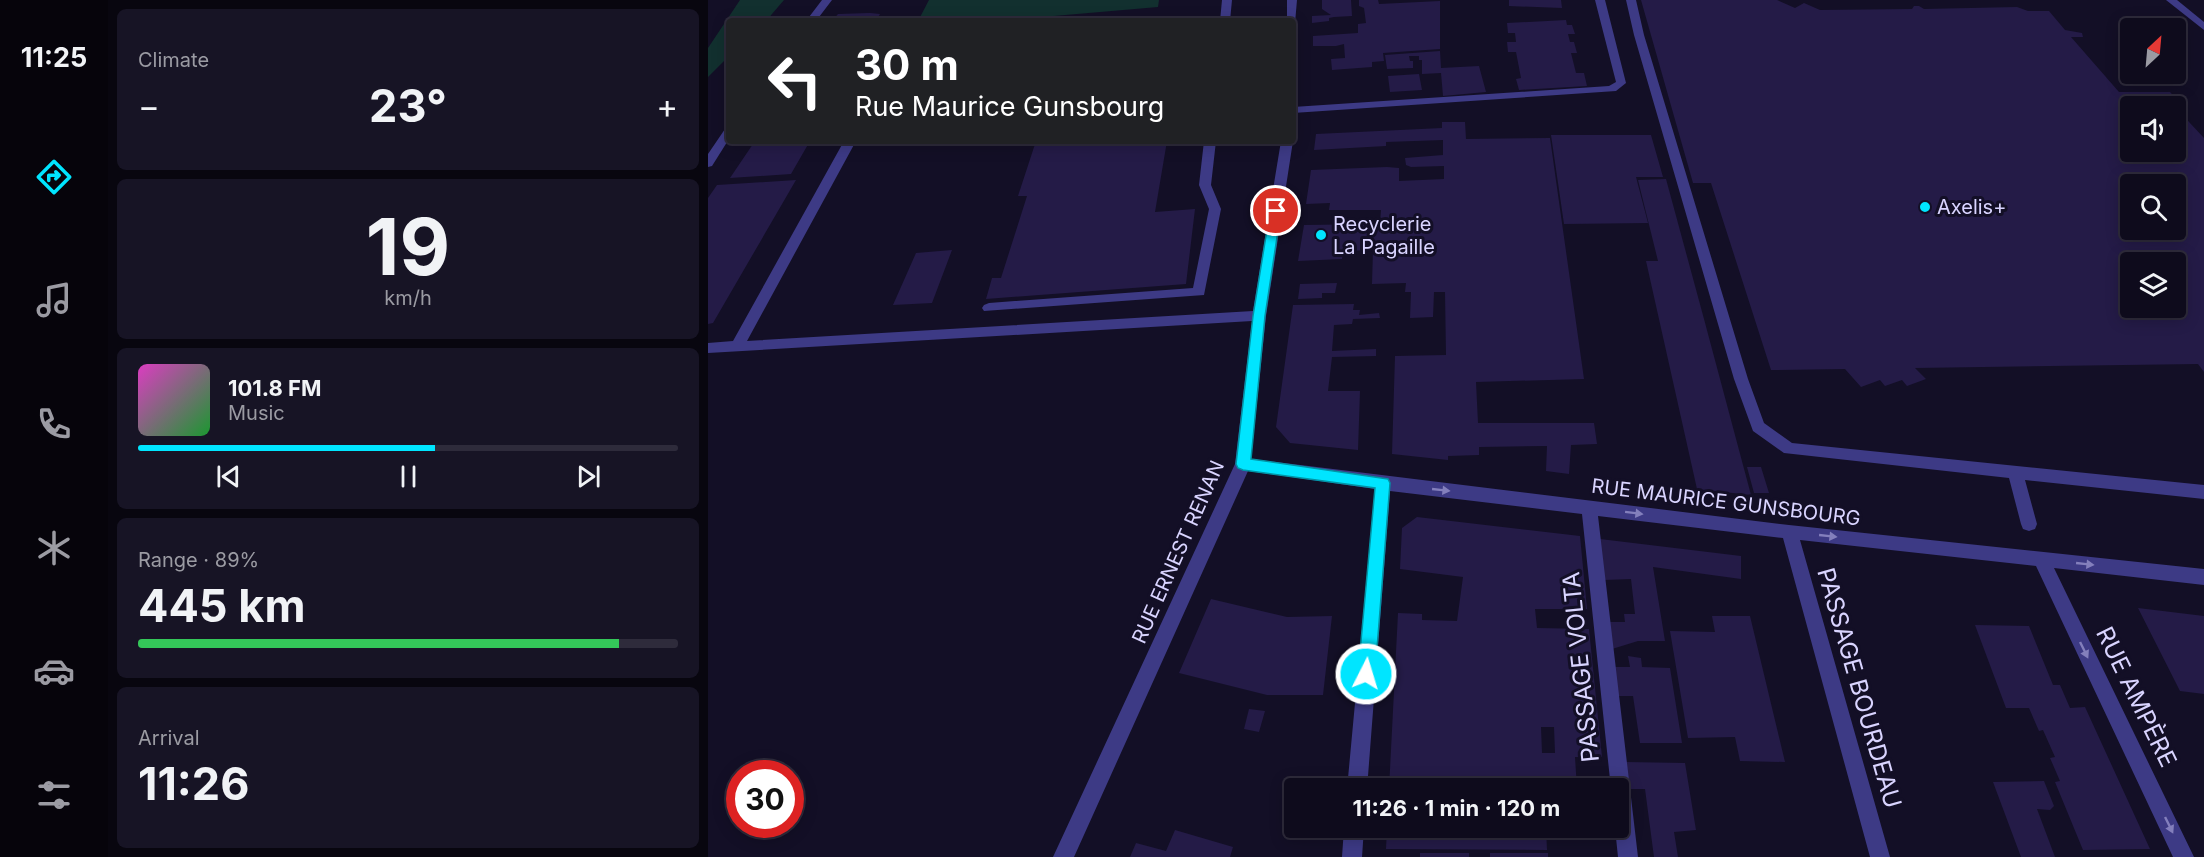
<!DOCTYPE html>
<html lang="en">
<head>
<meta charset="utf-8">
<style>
	body { margin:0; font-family:Inter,sans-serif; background:#171425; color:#f1f3f6; height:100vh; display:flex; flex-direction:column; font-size:22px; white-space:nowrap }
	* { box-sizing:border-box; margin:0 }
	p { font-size:20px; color:#9b9ba3 }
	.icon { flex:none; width:33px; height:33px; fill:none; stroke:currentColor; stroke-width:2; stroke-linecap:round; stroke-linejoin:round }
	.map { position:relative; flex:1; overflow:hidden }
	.details { display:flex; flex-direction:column; gap:9px; padding:9px; background:#08060f; width:600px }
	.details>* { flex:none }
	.guide { position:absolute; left:18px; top:18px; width:570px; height:126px; border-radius:6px; box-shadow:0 3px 15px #0003,0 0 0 2px #2e2b3b; background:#202124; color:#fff; overflow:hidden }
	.needle { width:39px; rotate:26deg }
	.fabs { position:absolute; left:1412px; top:18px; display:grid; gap:12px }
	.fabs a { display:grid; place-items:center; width:66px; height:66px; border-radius:6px; background:#0e0b1c; box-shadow:0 3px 15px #0003,0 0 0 2px #2e2b3b; font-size:30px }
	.speed { position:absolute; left:18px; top:760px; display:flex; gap:12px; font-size:30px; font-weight:700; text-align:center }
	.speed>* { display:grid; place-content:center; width:78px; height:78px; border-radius:50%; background:#0e0b1c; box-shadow:0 3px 15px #0003,0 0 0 2px #2e2b3b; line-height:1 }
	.speed .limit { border:9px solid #d22; background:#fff; color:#111 }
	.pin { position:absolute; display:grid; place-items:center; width:51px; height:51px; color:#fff; margin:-26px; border:3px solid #fff; border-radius:50%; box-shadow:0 2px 6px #0007 }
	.me { position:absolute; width:66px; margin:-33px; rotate:5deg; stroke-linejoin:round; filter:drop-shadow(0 0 4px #0008) }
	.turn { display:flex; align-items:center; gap:21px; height:126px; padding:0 30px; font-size:27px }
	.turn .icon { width:78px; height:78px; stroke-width:2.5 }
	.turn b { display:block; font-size:42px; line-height:51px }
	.big { font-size:45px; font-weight:700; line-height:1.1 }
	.details .card { flex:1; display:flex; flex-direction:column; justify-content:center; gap:9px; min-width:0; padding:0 21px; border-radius:9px; background:#171425 }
	.details .dial { align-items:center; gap:0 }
	.dial b { font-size:78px; line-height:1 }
	.song { display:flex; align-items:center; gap:18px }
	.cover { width:72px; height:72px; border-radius:9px; background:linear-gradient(135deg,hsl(310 70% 55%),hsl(130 70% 35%)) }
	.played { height:6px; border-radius:3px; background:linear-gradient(90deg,#00e5ff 55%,#2e2b3b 55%) }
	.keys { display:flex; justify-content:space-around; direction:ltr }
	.heat { display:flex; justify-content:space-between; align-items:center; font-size:33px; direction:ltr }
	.charge { height:9px; border-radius:4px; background:linear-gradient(90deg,#34c759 89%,#2e2b3b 0) }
	.trip { position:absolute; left:576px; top:778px; width:345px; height:60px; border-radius:6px; background:#0e0b1c; box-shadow:0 3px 15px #0003,0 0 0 2px #2e2b3b; font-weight:700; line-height:60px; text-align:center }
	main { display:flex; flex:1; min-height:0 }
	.tab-bar { display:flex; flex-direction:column; width:108px; justify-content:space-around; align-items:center; background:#06040b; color:#9b9ba3 }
	.tab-bar .icon { width:42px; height:42px }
	.tab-bar .current { color:#00e5ff }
	.tab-bar b { font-size:27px; color:#f1f3f6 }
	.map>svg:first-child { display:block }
	.green { fill:#12302f }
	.building { fill:#241b47; fill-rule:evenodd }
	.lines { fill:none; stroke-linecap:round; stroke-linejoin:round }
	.minor { fill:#3d3a85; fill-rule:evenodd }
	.oneway { fill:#837fbc }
	.route { fill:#00e5ff; stroke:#0095a6; stroke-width:1.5 }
	.poi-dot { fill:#00e5ff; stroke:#130f26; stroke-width:2 }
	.labels { text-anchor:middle; stroke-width:6; stroke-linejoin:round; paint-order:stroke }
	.poi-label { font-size:20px; fill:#d9d4ff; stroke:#130f26; text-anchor:start }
	.street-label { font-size:20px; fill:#d9d4ff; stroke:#130f26 }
	.near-street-label { font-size:24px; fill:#d9d4ff; stroke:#130f26 }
</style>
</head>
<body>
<main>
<nav class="tab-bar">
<b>11:25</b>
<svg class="icon current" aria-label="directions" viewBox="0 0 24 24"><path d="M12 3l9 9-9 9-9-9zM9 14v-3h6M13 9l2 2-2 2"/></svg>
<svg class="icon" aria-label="music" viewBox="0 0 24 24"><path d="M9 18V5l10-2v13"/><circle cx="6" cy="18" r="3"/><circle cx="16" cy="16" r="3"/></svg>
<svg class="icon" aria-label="phone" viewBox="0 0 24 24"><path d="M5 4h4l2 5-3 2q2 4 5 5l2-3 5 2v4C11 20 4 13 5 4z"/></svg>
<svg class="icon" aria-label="climate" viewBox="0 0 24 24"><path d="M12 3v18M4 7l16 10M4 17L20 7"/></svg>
<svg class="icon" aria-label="car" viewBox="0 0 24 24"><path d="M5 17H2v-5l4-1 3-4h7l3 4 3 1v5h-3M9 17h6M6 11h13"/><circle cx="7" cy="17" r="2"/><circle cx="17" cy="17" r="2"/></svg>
<svg class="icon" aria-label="filters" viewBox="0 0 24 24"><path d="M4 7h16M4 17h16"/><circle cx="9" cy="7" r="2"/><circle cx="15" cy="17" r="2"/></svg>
</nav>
<section class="details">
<div class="card"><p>Climate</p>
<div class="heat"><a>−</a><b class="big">23°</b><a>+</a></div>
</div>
<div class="card dial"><b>19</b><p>km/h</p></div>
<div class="card">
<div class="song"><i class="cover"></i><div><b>101.8 FM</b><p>Music</p></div></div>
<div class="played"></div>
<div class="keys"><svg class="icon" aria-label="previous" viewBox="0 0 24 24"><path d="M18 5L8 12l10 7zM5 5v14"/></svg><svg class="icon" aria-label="pause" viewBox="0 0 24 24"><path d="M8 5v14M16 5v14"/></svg><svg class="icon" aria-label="next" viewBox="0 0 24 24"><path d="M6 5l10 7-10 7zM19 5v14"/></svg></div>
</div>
<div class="card"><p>Range · 89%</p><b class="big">445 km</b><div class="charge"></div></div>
<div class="card"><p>Arrival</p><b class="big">11:26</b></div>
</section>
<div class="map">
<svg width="1496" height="857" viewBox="0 0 1496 857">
	<rect width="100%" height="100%" fill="#130f26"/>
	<!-- green -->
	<path class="green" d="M32,0H76L58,21H21V56L0,77V48Z
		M221,0H451L450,7L289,21H210Z"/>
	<!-- building -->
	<path class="building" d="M614,0H643L644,16L626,17L621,18V21L604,23V16L623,15L614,9Z
		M651,0H670L671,4L732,1V49L675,53L676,61L664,62V67L624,70L623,59L637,58L636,44L628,46H605V36L650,33V24L658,23L656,8L651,6Z
		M801,0H853L854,8L801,6Z
		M933,0H1069L1087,8L1096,3L1112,10L1204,9L1206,6H1211L1216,9L1309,7L1320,11H1341L1357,30L1374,33L1375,37H1363L1411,92H1462L1476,107L1468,108L1496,138V372L1490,364L1207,368L1218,379L1199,386L1194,380L1177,386L1172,380L1153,387L1137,369L1063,370L1003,183H985ZM1422,106H1467V152H1422ZM1422,184H1467V230H1422ZM1422,262H1467V308H1422Z
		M162,13L172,14L168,21H124L130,14Z
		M858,20L859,25H864L867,34H860L862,42H866L869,53H863L868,73H876L879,86L811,90L808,79L813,78L808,52H800L799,42H808L807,33H800L799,23Z
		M732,51L733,68L771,66L778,92L735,96L733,73L714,74V60H711V56H701L702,61H705V68L679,69L677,55Z
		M711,74L714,90L682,92L680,76Z
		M734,122H757L758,139L842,138L876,379L768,382L770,423H886L889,444L863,445L861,474L838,471L839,446L771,447V455L740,456V460L684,454L687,356L738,355L737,292H726L725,317L702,318L703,292H697L698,283L664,284L665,250L635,251L634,259L590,261L596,225L672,224L673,210H621L622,203L598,204L603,170L679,167L691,168V181L736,179V166L703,167L698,165L697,158L735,155V140L678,142V146L606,150L608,134L734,128Z
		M843,135H943L955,177H928L940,223L856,224Z
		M47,141H102L83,174L22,178Z
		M328,141H459L447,212L487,209L478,284L278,299L284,278H293L319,196H310Z
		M958,179L996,319L1043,495L989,489L938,261H950L930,180Z
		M88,180L5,323L0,324V198L9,185Z
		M244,250L224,303L185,305L208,253Z
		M629,283L627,293H614V298L590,299L592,284Z
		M646,304L645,310H652L651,315L671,313L672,318L645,319L644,324L626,325L624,351L668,349V356L624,357L620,391H652L650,450L582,443L568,427L585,305Z
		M1039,467H1053L1061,493H1046Z
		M709,517L872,536L879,609H827L829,628L881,629L894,757H867L869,789H681L690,613L714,614V620L749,621L755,577L692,569L694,528ZM833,727H846L847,753H834Z
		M892,539L1033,556V579L945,567L957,641H930L904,649L901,622H917L916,614H927L923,579L896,580Z
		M503,599L579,617L624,616L615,695H559L471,673Z
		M1430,608L1496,616V694L1472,691Z
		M1004,616H1042L1077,762L1032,761L1027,737L980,738L962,631L1007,632Z
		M1267,625L1321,626L1345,685H1352L1362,708L1377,707L1442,849L1375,850L1347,782L1352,781L1342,758L1347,757L1335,730L1331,731L1321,708H1298Z
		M920,656L933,658L934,667L962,668L974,743H932L925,696H909L906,667H922Z
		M541,709L557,711L551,732L536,729Z
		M917,762L977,763L988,830L966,832L970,857H946L937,789H920Z
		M1336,781L1346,806L1342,810L1329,809L1347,857H1313L1285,782Z
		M679,828H838L839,850L678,849Z
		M467,830L525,847L522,857H422L428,843L458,851Z
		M712,853H761V857H712Z
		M782,853H840V857H782Z"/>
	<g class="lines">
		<!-- minor -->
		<path class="minor" d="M114,0H124L108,21H98Z
			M514,0H524L522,21H512Z
			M579,0H589L587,23L579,21Z
			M887,0H897L918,83L908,91L585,113V107L901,86L908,82Z
			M918,0H928L936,35L1040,379L1056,423L1084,443L1496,485V499L1317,480L1329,524L1327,529L1321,531L1315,529L1313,524L1301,478L1076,453L1045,431L1026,379L926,35Z
			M1458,0H1469L1496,22V30Z
			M21,128V139L4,166L0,167V154L17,129Z
			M136,141H148L39,341L545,311L573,141H585L558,316L543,459L1081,525L1496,569V585L1346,568L1486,857H1465L1328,566L1092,540L1182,857H1162L1075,538L890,516L930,857H910L907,828H910V789H903L874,514L682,491L659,789H639L667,489L540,471L366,857H345L527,464L544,321L0,353V343L25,341Z
			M496,141H508L503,185L513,209L496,295L276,311L274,308L276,305L281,303L485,288L501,209L491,185Z
			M636,828H656L654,857H634Z"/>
	</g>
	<!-- one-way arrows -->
	<defs><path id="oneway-solid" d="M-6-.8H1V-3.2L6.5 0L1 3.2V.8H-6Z" transform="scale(1.5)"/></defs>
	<g class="oneway">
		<use href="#oneway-solid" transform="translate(733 490) rotate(6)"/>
		<use href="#oneway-solid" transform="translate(926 513) rotate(7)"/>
		<use href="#oneway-solid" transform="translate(1120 536) rotate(6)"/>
		<use href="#oneway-solid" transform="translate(1377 564) rotate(6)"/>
		<use href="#oneway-solid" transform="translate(1376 650) rotate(64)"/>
		<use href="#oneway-solid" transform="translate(1461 825) rotate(64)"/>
	</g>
	<!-- route -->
	<path class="route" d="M568,207L573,211L557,316L543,459L680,479L682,483L667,674L664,680L658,683L653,680L650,674L667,488L535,470L530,468L528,464L545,316L562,211Z"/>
	<!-- markers -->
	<g class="poi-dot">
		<circle cx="1217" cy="207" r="6"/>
		<circle cx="613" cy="235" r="6"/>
	</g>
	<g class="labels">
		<!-- poi labels -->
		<g class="poi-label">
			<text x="1229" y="214">Axelis+</text>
			<text x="625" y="231">Recyclerie<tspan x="625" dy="23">La Pagaille</tspan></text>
		</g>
		<!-- street labels -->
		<g class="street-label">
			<text transform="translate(1018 502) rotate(7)" y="7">RUE MAURICE GUNSBOURG</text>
			<text transform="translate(470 552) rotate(-66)" y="7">RUE ERNEST RENAN</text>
		</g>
		<!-- near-street labels -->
		<g class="near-street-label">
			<text transform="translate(873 667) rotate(-96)" y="8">PASSAGE VOLTA</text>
			<text transform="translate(1151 688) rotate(74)" y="8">PASSAGE BOURDEAU</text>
			<text transform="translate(1428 697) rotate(64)" y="8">RUE AMPÈRE</text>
		</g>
	</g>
</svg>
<div class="fabs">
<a><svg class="needle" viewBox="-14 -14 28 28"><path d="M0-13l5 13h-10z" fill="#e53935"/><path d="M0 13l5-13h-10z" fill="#9b9ba3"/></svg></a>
<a><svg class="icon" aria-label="sound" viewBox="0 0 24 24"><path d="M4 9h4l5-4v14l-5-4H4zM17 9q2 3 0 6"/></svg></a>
<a><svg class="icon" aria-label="search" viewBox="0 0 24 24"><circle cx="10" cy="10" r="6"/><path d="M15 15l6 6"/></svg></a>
<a><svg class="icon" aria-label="layers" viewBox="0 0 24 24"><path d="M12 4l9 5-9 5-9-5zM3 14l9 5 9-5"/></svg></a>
</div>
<div class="speed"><div class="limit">30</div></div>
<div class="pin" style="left:568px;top:211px;background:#d93025"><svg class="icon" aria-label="arrive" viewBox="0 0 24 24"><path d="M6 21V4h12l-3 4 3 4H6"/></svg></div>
<svg class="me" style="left:658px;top:674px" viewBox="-20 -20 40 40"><circle r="17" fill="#00e5ff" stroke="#fff" stroke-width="3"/><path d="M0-11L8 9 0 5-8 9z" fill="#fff"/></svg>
<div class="trip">11:26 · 1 min · 120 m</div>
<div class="guide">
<div class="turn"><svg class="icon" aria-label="left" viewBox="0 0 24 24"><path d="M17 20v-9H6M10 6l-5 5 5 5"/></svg><div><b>30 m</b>Rue Maurice Gunsbourg</div></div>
</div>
</div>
</main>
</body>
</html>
